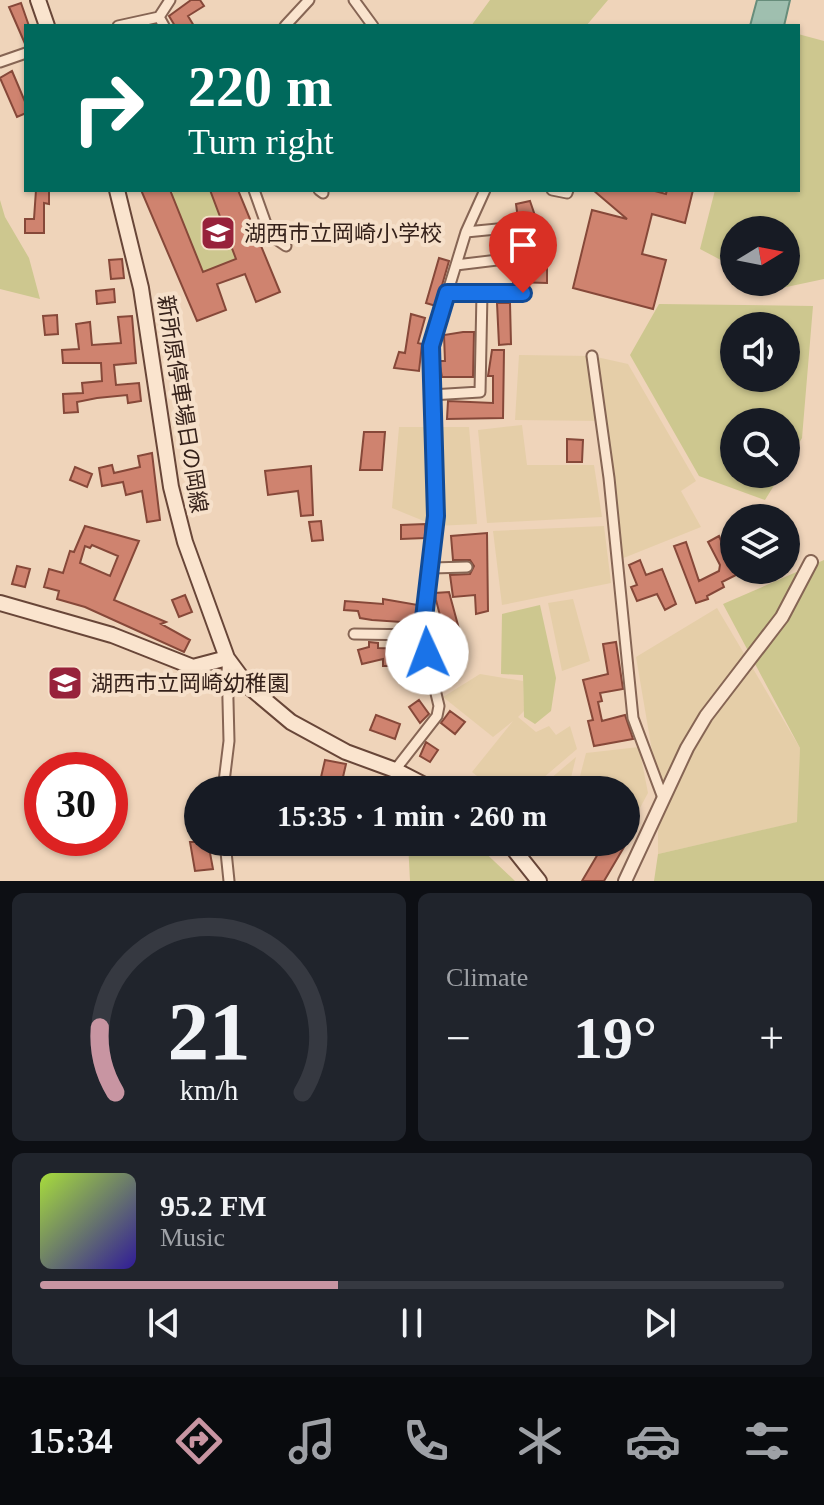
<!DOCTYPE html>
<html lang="en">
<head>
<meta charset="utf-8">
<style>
	body { margin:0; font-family:"Times New Roman","Noto Sans JP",serif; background:#20242c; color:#f1f3f6; height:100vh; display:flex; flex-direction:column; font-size:30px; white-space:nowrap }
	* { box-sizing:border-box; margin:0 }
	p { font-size:26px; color:#9ea1a6 }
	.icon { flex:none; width:44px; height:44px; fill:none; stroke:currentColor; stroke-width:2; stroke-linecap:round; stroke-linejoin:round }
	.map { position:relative; height:881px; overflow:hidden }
	.drawer { display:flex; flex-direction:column; gap:12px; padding:12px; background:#0d0f14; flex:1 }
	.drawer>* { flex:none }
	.hud { position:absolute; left:24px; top:24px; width:776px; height:168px; border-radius:0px; box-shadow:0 2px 6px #0004; background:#00695c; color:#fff; overflow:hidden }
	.needle { width:52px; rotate:80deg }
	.buttons { position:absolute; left:720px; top:216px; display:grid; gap:16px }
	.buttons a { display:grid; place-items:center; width:80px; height:80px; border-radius:50%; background:#171b24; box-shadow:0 2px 6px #0004; font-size:40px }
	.speed { position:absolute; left:24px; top:752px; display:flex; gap:16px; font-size:40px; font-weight:700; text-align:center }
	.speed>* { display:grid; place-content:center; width:104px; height:104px; border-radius:50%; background:#171b24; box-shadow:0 2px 6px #0004; line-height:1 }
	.speed .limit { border:12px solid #d22; background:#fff; color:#111 }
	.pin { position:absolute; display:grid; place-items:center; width:68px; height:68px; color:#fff; margin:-82px -34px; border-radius:50% 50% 50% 0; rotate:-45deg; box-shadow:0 0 8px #0007 }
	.pin .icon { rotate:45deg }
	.me { position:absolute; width:88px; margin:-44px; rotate:358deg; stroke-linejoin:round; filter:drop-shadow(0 0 6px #0008) }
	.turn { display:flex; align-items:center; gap:28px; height:168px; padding:0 32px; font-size:36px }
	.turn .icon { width:104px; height:104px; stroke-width:2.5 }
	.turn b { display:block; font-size:56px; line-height:68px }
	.big { font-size:60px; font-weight:700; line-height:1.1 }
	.drawer .widget { flex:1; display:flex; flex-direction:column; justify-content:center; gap:12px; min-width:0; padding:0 28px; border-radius:12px; background:#20242c }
	.drawer .dial { align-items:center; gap:0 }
	.dial svg { height:208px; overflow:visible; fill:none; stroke:#363941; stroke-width:7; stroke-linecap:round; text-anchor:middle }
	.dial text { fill:#f1f3f6; stroke:none }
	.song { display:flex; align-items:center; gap:24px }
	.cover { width:96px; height:96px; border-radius:12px; background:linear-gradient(135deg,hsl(80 70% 55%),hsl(250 70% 35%)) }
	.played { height:8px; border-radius:4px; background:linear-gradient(90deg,#c895a2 40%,#363941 40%) }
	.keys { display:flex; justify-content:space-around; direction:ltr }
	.heat { display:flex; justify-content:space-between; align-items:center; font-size:44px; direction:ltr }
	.drawer .tiles { flex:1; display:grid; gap:12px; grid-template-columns:1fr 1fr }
	.widget:last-child { grid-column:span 2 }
	.trip { position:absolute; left:184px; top:776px; width:456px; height:80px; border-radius:40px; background:#171b24; box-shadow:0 2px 6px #0004; font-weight:700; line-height:80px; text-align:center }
	.tab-bar { display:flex; height:128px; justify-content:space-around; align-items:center; background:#090b0e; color:#9ea1a6 }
	.tab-bar .icon { width:56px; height:56px }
	.tab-bar .current { color:#c895a2 }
	.tab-bar b { font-size:36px; color:#f1f3f6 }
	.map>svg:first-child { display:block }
	.farmland { fill:#e5cea8 }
	.green { fill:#cdc78f; fill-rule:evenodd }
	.water { fill:#9fbfaf; stroke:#678d7b; stroke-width:2 }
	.building { fill:#cf836f; stroke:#864839; stroke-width:2; fill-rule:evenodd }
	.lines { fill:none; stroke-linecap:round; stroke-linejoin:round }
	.minor-casing { stroke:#866554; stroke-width:13 }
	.tertiary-casing { stroke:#866554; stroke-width:16 }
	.secondary-casing { stroke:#684638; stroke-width:18 }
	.minor { stroke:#fae4ce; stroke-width:9 }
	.tertiary { stroke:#fae4ce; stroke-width:12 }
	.secondary { stroke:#fae4ce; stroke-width:14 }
	.route-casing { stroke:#114b97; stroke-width:20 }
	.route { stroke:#1a73e8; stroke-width:14 }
	.labels { text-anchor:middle; stroke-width:8; stroke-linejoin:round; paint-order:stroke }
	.poi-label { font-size:22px; fill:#35211a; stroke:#f6e0ca; text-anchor:start }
	.street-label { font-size:22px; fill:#35211a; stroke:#f6e0ca }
</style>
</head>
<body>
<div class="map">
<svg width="824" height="881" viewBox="0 0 824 881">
	<rect width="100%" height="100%" fill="#efd4ba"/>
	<!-- farmland -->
	<path class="farmland" d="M519,355L592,356L628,364L696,481L681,491L701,527L621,559L601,421L515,420Z
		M522,425L527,465H594L602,517L487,523L478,430Z
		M399,427H469L477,524L436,526L392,508Z
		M604,526L611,583L502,605L493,531Z
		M573,599L590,661L562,671L548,603Z
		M717,608L800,748L798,822L658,854V786L636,657Z
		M480,674L523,681L524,711L518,717L536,732L549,726L556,735L570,726L577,749L529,790H495L472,772L513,721L493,737L443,697Z
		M639,747L648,793L634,819L626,811V790H600L578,784L586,753Z
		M576,757L568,790H537Z"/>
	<!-- green -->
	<path class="green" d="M490,0H608L586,26H471Z
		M798,34L824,41V279L777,289L763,282H786V230H734V267L700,249L715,190H798Z
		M180,190H210L236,259L203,272L171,193Z
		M0,200L5,217L29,258L40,299L0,289Z
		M659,304L813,306L802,438L786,465V422H734V474H781L765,500L699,476L630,355ZM786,326V378H734V326Z
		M824,560V881H654L658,854L797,822L800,748L723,604Z
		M540,605L556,678L551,711L535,724L524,717L523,675L501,674L502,614Z
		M408,842H474L515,881H410Z"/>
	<!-- water -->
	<path class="water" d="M757,0H790L784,26H750Z"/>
	<!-- building -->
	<path class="building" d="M191,0H200L204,6L188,16L194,26H175L169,16Z
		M21,3L29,26H26V46L9,7Z
		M12,71L26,104V113L17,117L0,78Z
		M36,190H49V204L44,203V233H25V219H34Z
		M141,190H170L203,272L236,259L210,190H238L280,292L256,302L245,274L217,284L226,310L197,321Z
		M593,190H651L666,194L667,190H693L685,223L652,214L642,254L666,260L653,309L573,288L592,210L627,219Z
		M530,201L546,248L506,252L503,236L534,230L532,220L518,219L516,204Z
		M439,258L449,261L436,306L426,303Z
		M122,259L124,278L111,279L109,260Z
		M547,265V283L513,282V267Z
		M114,289L115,302L97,304L96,291Z
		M497,303H510L511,344L499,345Z
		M411,314L425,318L418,343L422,344L419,371L394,368L399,352L405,353Z
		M57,315L58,334L45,335L43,316Z
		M132,316L136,363L114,365L116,385L139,383L141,401L128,403L127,395L97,398L77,402L78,412L64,413L63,394L83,393L82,383L102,381L101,363H63L62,350L79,349L76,324L90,322L92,345L121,343L118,317Z
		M463,332H474L473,377H442L439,361H445L444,335Z
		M492,350H504L503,418L447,419L448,401L493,403V376H488Z
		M364,432H385L382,470H360Z
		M567,439L583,440L582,462H567Z
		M152,453L160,520L147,522L142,491L126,495L123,482L102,486L99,468L112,465L114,473L140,467L138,456Z
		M311,466L313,515L301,516L298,491L268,495L265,471Z
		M75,467L92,474L87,487L70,480Z
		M321,521L323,540L312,541L309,522Z
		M425,524V538L401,539V525Z
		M85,526L139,541L114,600L166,622L161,624L190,640L184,652L85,607L57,599L59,591L44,587L49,569L63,573L70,551L74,552ZM92,545L118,556L110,576L80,563L85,546L90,548Z
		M487,533L488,611L476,614L475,595L453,597L450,575L470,574L474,566L470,560H453L451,536Z
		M719,536L736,575L722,582L724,587L707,596L708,599L696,603L674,546L686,542L699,581L719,571L720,565L708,542Z
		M640,560L646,575L662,569L676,604L665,610L657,594L637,601L631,587L637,585L629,565Z
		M17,566L30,569L25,587L12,584Z
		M449,592L465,651L458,653L451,633L445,635L436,600L435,593Z
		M185,595L192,612L179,617L172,600Z
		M383,599L418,605L416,623L372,620L360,618L358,611L344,610L345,601L383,604Z
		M369,642L378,643V648L405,649L406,643L416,644V656L403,653V658H396L392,666H383V659L362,664L358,650L369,647Z
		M616,642L623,689L600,693L602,701L598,702L602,721L625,715L633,739L594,746L588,721L593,720L583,680L608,674L603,644Z
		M419,700L429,714L420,723L409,707Z
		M450,711L465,722L455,734L441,723Z
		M376,715L400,724L395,739L370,730Z
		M426,742L438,750L430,762L420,756Z
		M325,760L346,764L340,790H318Z
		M190,842H208L213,869L195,871Z
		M605,842H627L604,881H582Z"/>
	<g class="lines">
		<defs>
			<path id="minor" d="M354,0L373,26
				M159,17L170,0
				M118,26L159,17L164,26
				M285,26L309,0
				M0,62L26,53
				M254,190L270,235L286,246
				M319,190L323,193
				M552,190L567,193L568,190
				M466,232L485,190
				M456,265L523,257
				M447,293H523
				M592,356L609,478L633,718L663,798
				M431,395L480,392L482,293
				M432,568L467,567
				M354,634L422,635
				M395,770L437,716L439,706L422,635L436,516L429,373L433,340L466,232L528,226
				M223,790L229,741L227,661
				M225,842L229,881"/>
			<path id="tertiary" d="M625,881L687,748L706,716L782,617L811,562"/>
			<path id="secondary" d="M38,0L47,26
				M117,190L141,288L171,487L185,542L227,658L247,685L291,722L346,752L395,770L434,790
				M0,603L112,635L193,667L227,658
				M508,842L539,881"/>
		</defs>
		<!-- minor casing -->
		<use href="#minor" class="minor-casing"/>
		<!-- tertiary casing -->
		<use href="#tertiary" class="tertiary-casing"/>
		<!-- secondary casing -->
		<use href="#secondary" class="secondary-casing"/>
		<!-- minor -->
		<use href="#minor" class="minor"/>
		<!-- tertiary -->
		<use href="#tertiary" class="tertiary"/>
		<!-- secondary -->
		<use href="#secondary" class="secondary"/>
	</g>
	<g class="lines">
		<defs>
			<path id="route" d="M427,653L422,635L436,516L431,346L447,293H523"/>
		</defs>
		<!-- route casing -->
		<use href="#route" class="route-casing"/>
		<!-- route -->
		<use href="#route" class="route"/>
	</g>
	<!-- icons -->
	<defs>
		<symbol id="school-square" viewBox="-11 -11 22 22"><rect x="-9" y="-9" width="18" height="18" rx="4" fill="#97223b" stroke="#f6e0ca"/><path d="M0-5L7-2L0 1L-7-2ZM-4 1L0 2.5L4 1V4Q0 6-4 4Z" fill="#fff"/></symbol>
	</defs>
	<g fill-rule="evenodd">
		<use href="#school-square" x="198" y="213" width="40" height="40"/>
		<use href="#school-square" x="45" y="663" width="40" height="40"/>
	</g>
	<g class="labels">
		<!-- poi labels -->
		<g class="poi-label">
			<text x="244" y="241">湖西市立岡崎小学校</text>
			<text x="91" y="691">湖西市立岡崎幼稚園</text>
		</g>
		<!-- street labels -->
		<g class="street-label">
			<text transform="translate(183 404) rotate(81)" y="8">新所原停車場日の岡線</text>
		</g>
	</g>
</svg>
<div class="buttons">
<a><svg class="needle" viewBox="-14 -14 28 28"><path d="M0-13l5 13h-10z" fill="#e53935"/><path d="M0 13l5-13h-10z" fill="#9ea1a6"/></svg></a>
<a><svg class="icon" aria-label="sound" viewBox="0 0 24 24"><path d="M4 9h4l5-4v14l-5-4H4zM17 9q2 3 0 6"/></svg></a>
<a><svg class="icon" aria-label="search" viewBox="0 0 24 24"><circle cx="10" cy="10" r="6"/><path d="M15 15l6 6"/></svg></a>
<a><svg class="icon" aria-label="layers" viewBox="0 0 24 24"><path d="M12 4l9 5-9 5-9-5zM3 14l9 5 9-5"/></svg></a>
</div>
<div class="speed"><div class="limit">30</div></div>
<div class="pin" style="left:523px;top:293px;background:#d93025"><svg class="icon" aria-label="arrive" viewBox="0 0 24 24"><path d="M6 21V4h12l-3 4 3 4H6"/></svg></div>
<svg class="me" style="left:427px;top:653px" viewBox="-20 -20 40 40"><circle r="19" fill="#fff"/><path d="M0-13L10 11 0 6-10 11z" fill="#1a73e8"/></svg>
<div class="trip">15:35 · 1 min · 260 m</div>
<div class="hud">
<div class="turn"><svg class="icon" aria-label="right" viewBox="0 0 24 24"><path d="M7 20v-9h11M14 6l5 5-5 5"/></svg><div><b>220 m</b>Turn right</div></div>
</div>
</div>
<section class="drawer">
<div class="tiles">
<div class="widget dial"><svg viewBox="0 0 100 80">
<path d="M14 69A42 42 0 1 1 86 69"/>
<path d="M14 69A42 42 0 0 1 8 44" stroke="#c895a2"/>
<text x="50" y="56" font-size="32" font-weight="700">21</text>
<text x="50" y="72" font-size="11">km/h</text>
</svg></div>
<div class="widget"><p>Climate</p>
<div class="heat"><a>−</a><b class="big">19°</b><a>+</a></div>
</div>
<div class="widget">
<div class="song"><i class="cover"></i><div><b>95.2 FM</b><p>Music</p></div></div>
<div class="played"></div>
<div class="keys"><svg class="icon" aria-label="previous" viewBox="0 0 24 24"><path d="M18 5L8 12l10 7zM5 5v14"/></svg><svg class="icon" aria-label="pause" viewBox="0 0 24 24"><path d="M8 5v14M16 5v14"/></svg><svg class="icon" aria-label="next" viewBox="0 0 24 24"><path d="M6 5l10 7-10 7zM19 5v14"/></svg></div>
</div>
</div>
</section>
<nav class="tab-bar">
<b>15:34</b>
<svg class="icon current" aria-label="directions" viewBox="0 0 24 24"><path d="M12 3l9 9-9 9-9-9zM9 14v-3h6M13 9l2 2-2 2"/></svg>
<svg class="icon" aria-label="music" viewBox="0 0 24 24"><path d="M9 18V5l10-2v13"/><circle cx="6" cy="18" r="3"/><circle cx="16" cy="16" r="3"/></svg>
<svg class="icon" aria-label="phone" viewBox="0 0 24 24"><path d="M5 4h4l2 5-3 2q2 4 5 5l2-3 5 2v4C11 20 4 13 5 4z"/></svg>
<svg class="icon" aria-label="climate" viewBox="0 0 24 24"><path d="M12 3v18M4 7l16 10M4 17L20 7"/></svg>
<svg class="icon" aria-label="car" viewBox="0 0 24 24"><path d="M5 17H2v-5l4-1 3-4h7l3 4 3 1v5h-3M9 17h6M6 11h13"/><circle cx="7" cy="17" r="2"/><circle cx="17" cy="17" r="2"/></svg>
<svg class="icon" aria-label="filters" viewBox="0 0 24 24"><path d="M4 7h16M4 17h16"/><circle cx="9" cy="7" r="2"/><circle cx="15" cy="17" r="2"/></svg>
</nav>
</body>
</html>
